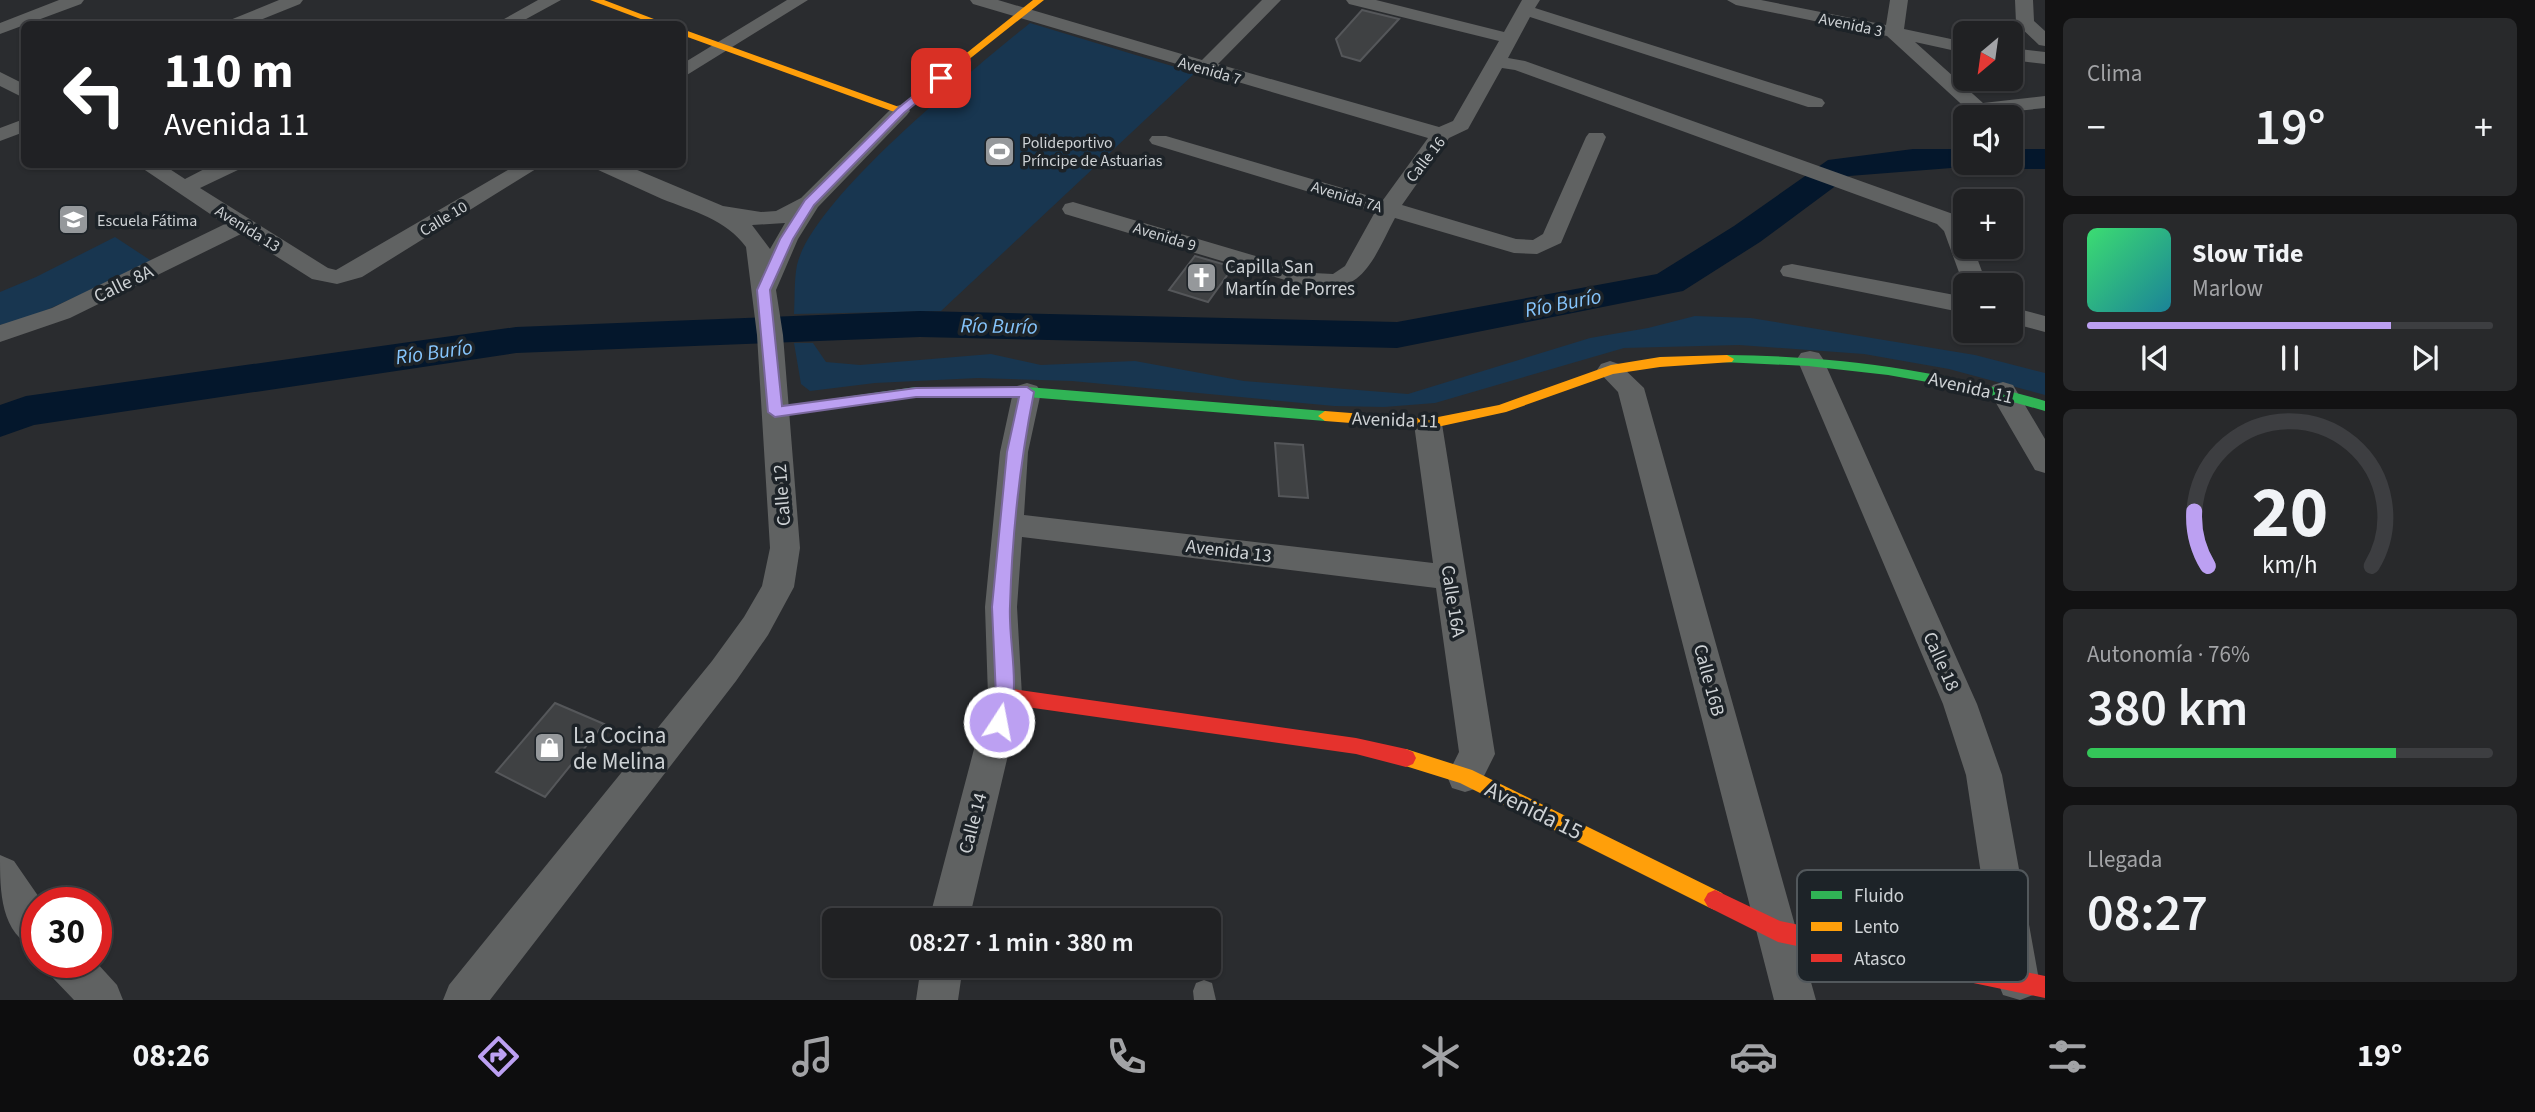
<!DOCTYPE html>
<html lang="es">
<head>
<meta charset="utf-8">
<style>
	body { margin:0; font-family:"Source Sans 3",sans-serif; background:#28292b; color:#f1f3f6; height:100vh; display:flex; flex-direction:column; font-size:26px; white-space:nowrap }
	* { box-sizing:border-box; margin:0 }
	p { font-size:23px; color:#a2a3a6 }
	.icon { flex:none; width:38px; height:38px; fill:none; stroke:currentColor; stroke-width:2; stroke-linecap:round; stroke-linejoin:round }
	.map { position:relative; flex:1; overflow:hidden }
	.details { display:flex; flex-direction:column; gap:18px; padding:18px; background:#121213; width:490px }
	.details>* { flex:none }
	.top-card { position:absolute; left:21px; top:21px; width:665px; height:147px; border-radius:10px; box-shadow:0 2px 5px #0004,0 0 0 2px #3d3e41; background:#202124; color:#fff; overflow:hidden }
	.needle { width:46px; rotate:209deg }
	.buttons { position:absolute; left:1953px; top:21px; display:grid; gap:14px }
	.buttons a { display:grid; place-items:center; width:70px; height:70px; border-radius:10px; background:#202123; box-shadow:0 2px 5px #0004,0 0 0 2px #3d3e41; font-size:35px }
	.speed { position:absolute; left:21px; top:887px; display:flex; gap:14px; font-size:35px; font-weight:700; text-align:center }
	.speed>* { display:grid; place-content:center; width:91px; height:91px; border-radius:50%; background:#202123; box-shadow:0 2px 5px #0004,0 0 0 2px #3d3e41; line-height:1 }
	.speed .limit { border:10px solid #d22; background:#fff; color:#111 }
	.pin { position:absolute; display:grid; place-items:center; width:60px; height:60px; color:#fff; margin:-30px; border-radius:14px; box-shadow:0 4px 10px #0006 }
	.me { position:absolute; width:77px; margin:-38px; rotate:11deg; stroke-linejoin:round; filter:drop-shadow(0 0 5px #0008) }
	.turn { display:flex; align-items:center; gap:24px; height:147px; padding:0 28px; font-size:32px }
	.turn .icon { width:91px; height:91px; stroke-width:2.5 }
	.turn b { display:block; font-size:49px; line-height:60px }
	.big { font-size:52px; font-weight:600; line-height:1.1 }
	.details .widget { flex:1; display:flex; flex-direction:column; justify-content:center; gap:10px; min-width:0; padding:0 24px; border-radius:10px; background:#28292b }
	.details .dial { align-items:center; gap:0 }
	.dial svg { height:182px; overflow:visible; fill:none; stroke:#3d3e41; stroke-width:7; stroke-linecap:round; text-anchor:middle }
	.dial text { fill:#f1f3f6; stroke:none }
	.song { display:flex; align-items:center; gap:21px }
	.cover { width:84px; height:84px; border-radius:10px; background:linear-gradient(135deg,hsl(140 70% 55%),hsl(190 70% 35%)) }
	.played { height:7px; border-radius:4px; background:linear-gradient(90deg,#bca0f2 75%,#3d3e41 75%) }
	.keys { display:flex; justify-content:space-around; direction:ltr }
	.heat { display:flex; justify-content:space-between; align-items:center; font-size:38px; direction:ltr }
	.charge { height:10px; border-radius:5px; background:linear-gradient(90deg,#34c759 76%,#3d3e41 0) }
	.trip { position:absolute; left:822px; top:908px; width:399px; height:70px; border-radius:10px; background:#202123; box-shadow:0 2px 5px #0004,0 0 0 2px #3d3e41; font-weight:600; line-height:70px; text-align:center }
	.dock { display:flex; height:112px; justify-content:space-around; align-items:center; background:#0d0d0e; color:#a2a3a6 }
	.dock .icon { width:49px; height:49px }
	.dock .current { color:#bca0f2 }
	.dock b { font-size:32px; color:#f1f3f6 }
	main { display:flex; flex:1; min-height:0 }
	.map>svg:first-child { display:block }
	.green { fill:#183650 }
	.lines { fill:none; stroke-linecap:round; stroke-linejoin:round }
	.river { fill:#04172c; fill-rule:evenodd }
	.building { fill:#3f4143; stroke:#55575a; stroke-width:2 }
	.lane { fill:#606262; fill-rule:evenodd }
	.street { fill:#606262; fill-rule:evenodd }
	.fast { fill:#30b455; fill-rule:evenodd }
	.slow { fill:#ff9f0a; fill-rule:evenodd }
	.jam { fill:#e5322d; fill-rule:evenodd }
	.route { fill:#bca0f2; stroke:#7a689d; stroke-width:2 }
	.labels { text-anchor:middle; stroke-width:7; stroke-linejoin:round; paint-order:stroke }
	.far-street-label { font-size:16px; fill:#ced2d5; stroke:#1d2328 }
	.far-poi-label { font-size:16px; fill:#ced2d5; stroke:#1d2328; text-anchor:start }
	.poi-label { font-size:19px; fill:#ced2d5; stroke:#1d2328; text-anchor:start }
	.street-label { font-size:19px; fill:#ced2d5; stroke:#1d2328 }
	.water-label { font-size:21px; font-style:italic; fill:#86c5fc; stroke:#1d2328 }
	.near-poi-label { font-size:23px; fill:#ced2d5; stroke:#1d2328; text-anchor:start }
	.near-street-label { font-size:23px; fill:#ced2d5; stroke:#1d2328 }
	.key { fill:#1d2328; stroke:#52585c; stroke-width:2 }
	.key-label { font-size:19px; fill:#ced2d5 }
</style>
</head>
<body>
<main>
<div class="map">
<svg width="2045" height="1000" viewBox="0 0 2045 1000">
	<rect width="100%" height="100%" fill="#2a2c2f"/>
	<!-- green -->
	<path class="green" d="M1030,23L1195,73L941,311L794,314C795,298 794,280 797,265C813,198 974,69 1030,23Z
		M115,237L153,262L29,318L0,325V292L36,277Z
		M1695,316L1751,318L1975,355L2045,373V395L1949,369L1864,354L1739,345L1624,348L1435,403L1384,407L1334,406L1072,381L978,378L875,383L810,391L801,384L794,343H813L826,362L860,365L991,354L1041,365L1135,361L1244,381L1408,394L1590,338L1648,328Z"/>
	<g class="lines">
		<!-- river -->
		<path class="river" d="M1913,149H1965V163H1979L1977,166L1849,176L1760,242L1683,291L1397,348L920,337L516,353L34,425L0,437V405L26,396L516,327L920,311L1397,322L1657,274L1734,226L1828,160Z
			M2011,149H2045V169H2011L1999,166L1997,163H2011Z"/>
	</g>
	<!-- building -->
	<path class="building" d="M1362,10L1399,19L1360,61L1342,56L1336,39Z
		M1195,256L1233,267L1208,302L1169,290Z
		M1275,443L1303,445L1308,498L1279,496Z
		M555,703L604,724L545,797L496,772Z"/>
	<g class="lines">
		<!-- lane -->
		<path class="lane" d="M1204,980L1212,983L1216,1000H1194L1193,991L1196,983Z"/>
		<!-- street -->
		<path class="street" d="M59,0H84L81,4L0,34V23Z
			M279,0H303L300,4L250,24H227L230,20Z
			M538,0H561L517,24H495Z
			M787,0H808L682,78V64Z
			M970,0H998L1202,60L1262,0H1281L1218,64L1439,127L1453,121L1499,41L1349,4L1346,0H1376L1504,32L1522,0H1540L1535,8L1822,99L1825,103L1822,107H1808L1530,17L1508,58L1525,61L1953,214L1965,227V247H1973L1987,285H1965V289L1944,231L1937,224L1515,70L1502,68L1468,129L1449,138L1402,205L1516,239L1533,240L1543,234L1586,137L1589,133H1603L1606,137L1561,243L1537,254L1514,253L1395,218C1372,261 1362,300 1302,285L1065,214L1062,209L1065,204L1073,202L1313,273L1333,274L1345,266L1375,212L1152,144L1149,140L1152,136H1166L1383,200L1428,138L973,4Z
			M1727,0H1761L1886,25L1890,0H1908L1904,29L1965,42V53L1915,42L1983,103L2045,96V108L1978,115L1971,113L1887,36L1736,5Z
			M2015,0H2033L2034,21L2045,31V46L2039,45L2016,23Z
			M2011,48L2045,52V64L2011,60Z
			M0,72L24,84V98L0,86Z
			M900,105L907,107L910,111L907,115L818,207L798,239L776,290L783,335L800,548L794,587L768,635L736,681L490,1000H443L449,985L712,661L744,617L762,586L770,548L757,335L746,247C726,219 692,211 662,199C640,189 618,179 596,169L594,164H623L723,206L761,212L776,211L801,198L893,107ZM785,223L770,249L752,225Z
			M24,119V132L0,141V128Z
			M136,164H162L185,179L214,164H242L240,169L200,188L328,268L336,270L518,164H544L362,277L337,284L312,279L241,234L70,318L0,342V325L52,308L225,224Z
			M1792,264L1965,297V313L1783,276L1780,271L1783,266Z
			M2011,307L2045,316V332L2011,323Z
			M1810,351L1819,353L1823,359L1977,704L2002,775L2039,980L2033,995L2020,1000L2003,995L1997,980L1966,775L1943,704L1797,359L1801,353Z
			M1610,361L1619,364L1644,388L1816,1000H1774L1618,392L1597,370L1601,364Z
			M2003,382L2013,385L2045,439V473L2035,470L1989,391L1993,385Z
			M1027,383L1037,386L1041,392L1028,452L1024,515L1433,563L1414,424L1418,417L1428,414L1438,417L1442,424L1495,754L1478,788L1465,792L1452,788L1447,776L1459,752L1436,588L1022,537L1017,607L1022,696L969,920H929L988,696L985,607L1000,452L1013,392L1017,386Z
			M0,855L14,861L43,903H37V950C0,933 0,892 0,855Z
			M47,962H96L117,985L123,1000H74L52,977Z
			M921,966H963L958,1000H916Z"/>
		<!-- fast -->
		<path class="fast" d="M1727,355C1836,356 1940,370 2045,401V411L1967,389L1888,375L1808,366L1722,362L1720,359Z
			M916,387H1027L1325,411L1332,416L1325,421L1027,397H916L775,417L768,412L775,407Z"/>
		<!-- slow -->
		<path class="slow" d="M590,0H604L667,24H654Z
			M1033,0H1044L900,114L682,35V29L899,107Z
			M1727,355L1734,359L1732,362L1660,367L1613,374L1506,412L1428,429L1325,421L1318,416L1325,411L1428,419L1499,405L1611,365L1660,357Z
			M1406,749L1472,770L1722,893L1726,900L1722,907L1715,910L1708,907L1460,783L1399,764L1396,758L1399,752Z"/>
		<!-- jam -->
		<path class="jam" d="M1005,688L1356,738L1406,749L1413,752L1416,758L1413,764L1406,767L1356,754L1005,704L999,702L996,696L999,690Z
			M1715,890L1780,921L2045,976V998L1778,942L1708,907L1704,900L1708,893Z"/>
	</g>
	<!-- route -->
	<path class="route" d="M938,76L946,78L904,113L814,205L793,239L770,290L782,406L916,388L1027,387L1034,392C1020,462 1012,534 1010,606C1008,646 1023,690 1005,728L999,731L992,728L989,722L996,696L992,607L1007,452L1019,397H916L775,417L768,412L757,290L780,239L805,200L897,109Z"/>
	<!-- icons -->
	<defs>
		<symbol id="stadium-square" viewBox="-11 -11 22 22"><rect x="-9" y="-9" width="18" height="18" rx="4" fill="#95989b" stroke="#1d2328"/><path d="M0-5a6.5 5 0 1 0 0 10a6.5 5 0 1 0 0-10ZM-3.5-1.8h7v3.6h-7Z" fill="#fff"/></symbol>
		<symbol id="school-square" viewBox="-11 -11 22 22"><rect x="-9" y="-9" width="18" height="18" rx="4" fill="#95989b" stroke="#1d2328"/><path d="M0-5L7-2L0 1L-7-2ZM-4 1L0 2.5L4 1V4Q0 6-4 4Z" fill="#fff"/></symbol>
		<symbol id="church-square" viewBox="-11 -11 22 22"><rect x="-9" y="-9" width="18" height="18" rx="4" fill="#95989b" stroke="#1d2328"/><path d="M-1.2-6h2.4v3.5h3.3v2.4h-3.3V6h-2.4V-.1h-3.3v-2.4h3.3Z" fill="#fff"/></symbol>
		<symbol id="shop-square" viewBox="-11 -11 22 22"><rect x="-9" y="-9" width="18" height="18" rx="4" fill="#95989b" stroke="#1d2328"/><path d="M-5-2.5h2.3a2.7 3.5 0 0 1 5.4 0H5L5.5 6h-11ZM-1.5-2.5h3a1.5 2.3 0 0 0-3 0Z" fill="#fff"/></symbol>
	</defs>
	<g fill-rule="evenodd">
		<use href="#stadium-square" x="982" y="134" width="35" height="35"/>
		<use href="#school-square" x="56" y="202" width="35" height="35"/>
		<use href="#church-square" x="1184" y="260" width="35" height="35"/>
		<use href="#shop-square" x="532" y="730" width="35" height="35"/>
	</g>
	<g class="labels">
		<!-- far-street labels -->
		<g class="far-street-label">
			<text transform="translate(1851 24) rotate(12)" y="6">Avenida 3</text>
			<text transform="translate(1210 70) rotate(16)" y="6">Avenida 7</text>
			<text transform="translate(1425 159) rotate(-52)" y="6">Calle 16</text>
			<text transform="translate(1347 196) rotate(17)" y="6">Avenida 7A</text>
			<text transform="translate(443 218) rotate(-31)" y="6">Calle 10</text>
			<text transform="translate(248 228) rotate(32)" y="6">Avenida 13</text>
			<text transform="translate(1165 236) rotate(17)" y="6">Avenida 9</text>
		</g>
		<!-- far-poi labels -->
		<g class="far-poi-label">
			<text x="1022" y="148">Polideportivo<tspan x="1022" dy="18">Príncipe de Astuarias</tspan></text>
			<text x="97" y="226">Escuela Fátima</text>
		</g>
		<!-- poi labels -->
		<g class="poi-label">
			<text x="1225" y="273">Capilla San<tspan x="1225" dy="22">Martín de Porres</tspan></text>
		</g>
		<!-- street labels -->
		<g class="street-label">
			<text transform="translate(123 283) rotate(-26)" y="7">Calle 8A</text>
			<text transform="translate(1971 387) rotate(13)" y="7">Avenida 11</text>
			<text transform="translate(1395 419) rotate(2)" y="7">Avenida 11</text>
			<text transform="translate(781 495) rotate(-94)" y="7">Calle 12</text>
			<text transform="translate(1229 550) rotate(7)" y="7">Avenida 13</text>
			<text transform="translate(1454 601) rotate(81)" y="7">Calle 16A</text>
			<text transform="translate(1942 661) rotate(66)" y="7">Calle 18</text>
			<text transform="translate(1710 680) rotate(75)" y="7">Calle 16B</text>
			<text transform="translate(972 823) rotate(-75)" y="7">Calle 14</text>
		</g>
		<!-- water labels -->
		<g class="water-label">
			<text transform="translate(1563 303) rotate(-11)" y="7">Río Burío</text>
			<text transform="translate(999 326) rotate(1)" y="7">Río Burío</text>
			<text transform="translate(434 352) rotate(-8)" y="7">Río Burío</text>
		</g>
		<!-- near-poi labels -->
		<g class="near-poi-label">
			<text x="573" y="743">La Cocina<tspan x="573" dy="26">de Melina</tspan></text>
		</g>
		<!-- near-street labels -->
		<g class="near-street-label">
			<text transform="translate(1534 810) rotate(26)" y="8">Avenida 15</text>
		</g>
	</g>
	<!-- legend -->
	<rect x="1797" y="870" width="231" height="112" rx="10" class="key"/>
	<rect x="1811" y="891" width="31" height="8" fill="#30b455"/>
	<rect x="1811" y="922" width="31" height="9" fill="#ff9f0a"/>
	<rect x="1811" y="954" width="31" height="8" fill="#e5322d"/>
	<g class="key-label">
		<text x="1854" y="902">Fluido</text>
		<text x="1854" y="933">Lento</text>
		<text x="1854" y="965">Atasco</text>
	</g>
</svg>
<div class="buttons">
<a><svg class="needle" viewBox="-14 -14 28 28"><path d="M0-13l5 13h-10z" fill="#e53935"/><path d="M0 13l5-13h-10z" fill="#a2a3a6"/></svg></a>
<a><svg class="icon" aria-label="sound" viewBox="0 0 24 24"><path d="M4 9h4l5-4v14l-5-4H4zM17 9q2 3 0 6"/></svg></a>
<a>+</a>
<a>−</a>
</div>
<div class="speed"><div class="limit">30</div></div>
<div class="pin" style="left:941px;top:78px;background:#d93025"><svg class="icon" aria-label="arrive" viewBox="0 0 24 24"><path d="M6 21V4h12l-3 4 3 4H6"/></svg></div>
<svg class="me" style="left:999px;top:722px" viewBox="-20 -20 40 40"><circle r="17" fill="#bca0f2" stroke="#fff" stroke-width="3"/><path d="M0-11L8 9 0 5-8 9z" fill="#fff"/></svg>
<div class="trip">08:27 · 1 min · 380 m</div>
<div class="top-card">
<div class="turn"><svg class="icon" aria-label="left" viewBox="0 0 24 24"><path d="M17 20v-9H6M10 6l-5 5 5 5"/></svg><div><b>110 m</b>Avenida 11</div></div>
</div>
</div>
<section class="details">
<div class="widget"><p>Clima</p>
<div class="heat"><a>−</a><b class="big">19°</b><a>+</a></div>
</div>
<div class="widget">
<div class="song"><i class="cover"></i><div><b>Slow Tide</b><p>Marlow</p></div></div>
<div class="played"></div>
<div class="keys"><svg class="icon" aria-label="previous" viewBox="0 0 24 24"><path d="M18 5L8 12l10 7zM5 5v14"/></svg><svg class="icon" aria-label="pause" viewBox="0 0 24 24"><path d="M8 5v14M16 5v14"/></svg><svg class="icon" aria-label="next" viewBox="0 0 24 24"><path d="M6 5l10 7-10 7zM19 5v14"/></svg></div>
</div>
<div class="widget dial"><svg viewBox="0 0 100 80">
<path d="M14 69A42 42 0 1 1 86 69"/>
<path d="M14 69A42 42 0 0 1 8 45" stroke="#bca0f2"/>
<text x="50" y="56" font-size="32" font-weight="700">20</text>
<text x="50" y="72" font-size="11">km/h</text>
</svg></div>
<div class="widget"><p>Autonomía · 76%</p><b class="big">380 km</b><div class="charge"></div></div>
<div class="widget"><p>Llegada</p><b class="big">08:27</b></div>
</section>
</main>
<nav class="dock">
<b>08:26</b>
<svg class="icon current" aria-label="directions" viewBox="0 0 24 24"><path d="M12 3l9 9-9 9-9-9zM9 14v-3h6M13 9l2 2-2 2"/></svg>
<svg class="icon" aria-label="music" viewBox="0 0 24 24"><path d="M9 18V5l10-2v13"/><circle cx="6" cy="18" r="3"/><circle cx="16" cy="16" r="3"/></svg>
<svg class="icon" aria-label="phone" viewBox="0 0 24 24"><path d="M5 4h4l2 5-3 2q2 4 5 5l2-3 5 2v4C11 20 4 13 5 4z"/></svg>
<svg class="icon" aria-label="climate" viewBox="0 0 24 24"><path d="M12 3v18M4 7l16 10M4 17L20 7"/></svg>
<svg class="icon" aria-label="car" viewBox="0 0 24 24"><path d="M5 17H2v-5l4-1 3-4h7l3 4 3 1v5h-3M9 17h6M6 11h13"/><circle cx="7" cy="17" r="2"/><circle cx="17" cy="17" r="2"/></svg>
<svg class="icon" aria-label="filters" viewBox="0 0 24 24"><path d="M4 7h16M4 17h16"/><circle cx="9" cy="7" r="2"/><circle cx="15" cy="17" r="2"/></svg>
<b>19°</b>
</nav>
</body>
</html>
